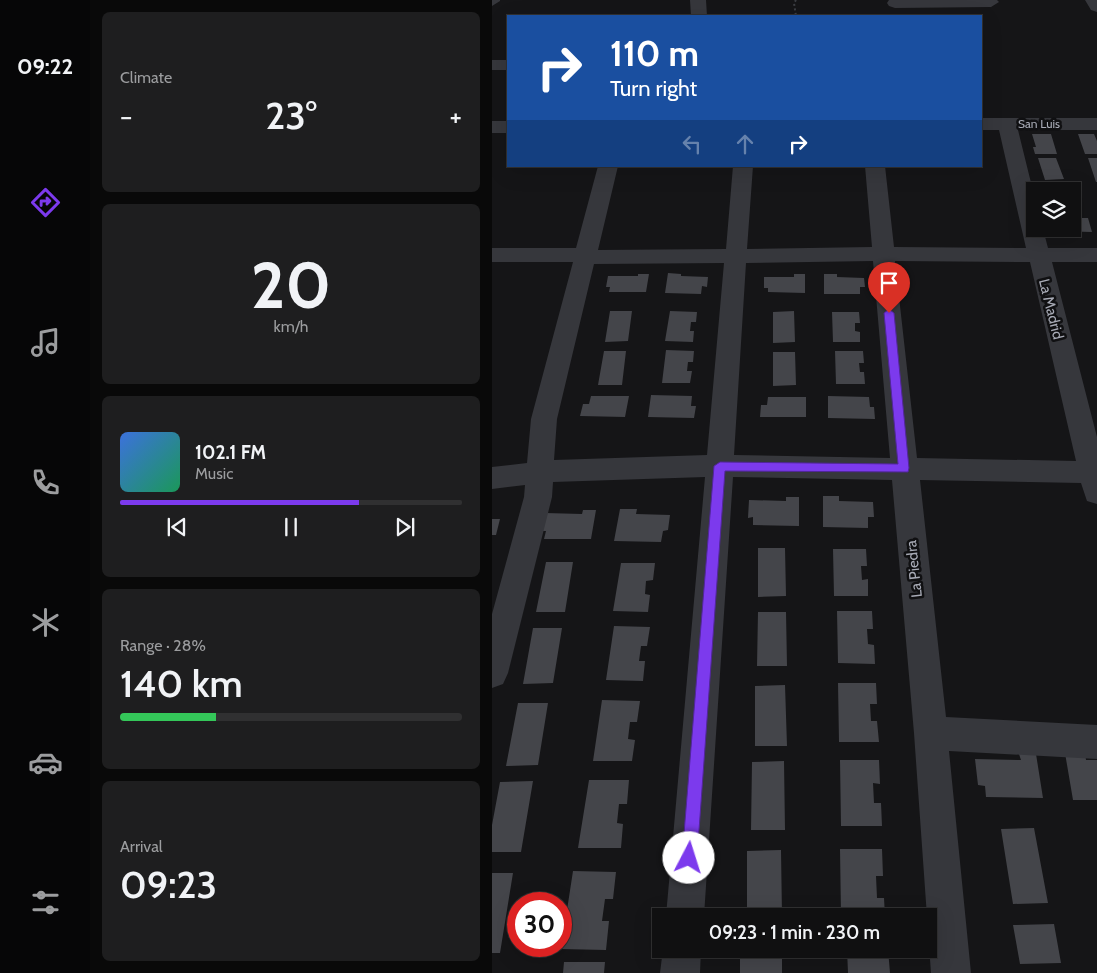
<!DOCTYPE html>
<html lang="en">
<head>
<meta charset="utf-8">
<style>
	body { margin:0; font-family:Cabin,sans-serif; background:#1e1e1f; color:#f1f3f6; height:100vh; display:flex; flex-direction:column; font-size:19px; white-space:nowrap }
	* { box-sizing:border-box; margin:0 }
	p { font-size:16px; color:#9c9d9f }
	.icon { flex:none; width:28px; height:28px; fill:none; stroke:currentColor; stroke-width:2; stroke-linecap:round; stroke-linejoin:round }
	.map { position:relative; flex:1; overflow:hidden }
	.sheet { display:flex; flex-direction:column; gap:12px; padding:12px; background:#090909; width:402px }
	.sheet>* { flex:none }
	.guide { position:absolute; left:15px; top:15px; width:475px; height:152px; border-radius:0px; box-shadow:0 5px 20px #0002,0 0 0 1px #303031; background:#1a4fa0; color:#fff; overflow:hidden }
	.fabs { position:absolute; left:534px; top:182px; display:grid; gap:10px }
	.fabs a { display:grid; place-items:center; width:55px; height:55px; border-radius:0px; background:#101011; box-shadow:0 5px 20px #0002,0 0 0 1px #303031; font-size:25px }
	.speed { position:absolute; left:15px; top:892px; display:flex; gap:10px; font-size:25px; font-weight:700; text-align:center }
	.speed>* { display:grid; place-content:center; width:65px; height:65px; border-radius:50%; background:#101011; box-shadow:0 5px 20px #0002,0 0 0 1px #303031; line-height:1 }
	.speed .limit { border:8px solid #d22; background:#fff; color:#111 }
	.pin { position:absolute; display:grid; place-items:center; width:42px; height:42px; color:#fff; margin:-51px -21px; border-radius:50% 50% 50% 0; rotate:-45deg; box-shadow:0 0 5px #0007 }
	.pin .icon { rotate:45deg }
	.me { position:absolute; width:55px; margin:-28px; rotate:5deg; stroke-linejoin:round; filter:drop-shadow(0 0 4px #0008) }
	.turn { display:flex; align-items:center; gap:18px; height:105px; padding:0 20px; font-size:22px }
	.turn .icon { width:65px; height:65px; stroke-width:2.5 }
	.turn b { display:block; font-size:35px; line-height:42px }
	.lanes { display:flex; align-items:center; height:48px; padding:0 20px; background:#0003; justify-content:center; gap:25px; direction:ltr }
	.lanes .off { opacity:.35 }
	.big { font-size:38px; font-weight:600; line-height:1.1 }
	.sheet .card { flex:1; display:flex; flex-direction:column; justify-content:center; gap:8px; min-width:0; padding:0 18px; border-radius:8px; background:#1e1e1f }
	.sheet .dial { align-items:center; gap:0 }
	.dial b { font-size:65px; line-height:1 }
	.song { display:flex; align-items:center; gap:15px }
	.cover { width:60px; height:60px; border-radius:8px; background:linear-gradient(135deg,hsl(220 70% 55%),hsl(150 70% 35%)) }
	.played { height:5px; border-radius:2px; background:linear-gradient(90deg,#7c3aed 70%,#303031 70%) }
	.keys { display:flex; justify-content:space-around; direction:ltr }
	.heat { display:flex; justify-content:space-between; align-items:center; font-size:28px; direction:ltr }
	.charge { height:8px; border-radius:4px; background:linear-gradient(90deg,#34c759 28%,#303031 0) }
	.trip { position:absolute; left:160px; top:908px; width:285px; height:50px; border-radius:0px; background:#101011; box-shadow:0 5px 20px #0002,0 0 0 1px #303031; font-weight:600; line-height:50px; text-align:center }
	main { display:flex; flex:1; min-height:0 }
	.dock { display:flex; flex-direction:column; width:90px; justify-content:space-around; align-items:center; background:#060607; color:#9c9d9f }
	.dock .icon { width:35px; height:35px }
	.dock .active { color:#7c3aed }
	.dock b { font-size:22px; color:#f1f3f6 }
	.map>svg:first-child { display:block }
	.building { fill:#44454a }
	.lines { fill:none; stroke-linecap:round; stroke-linejoin:round }
	.path { stroke:#3c3e43; stroke-width:2; stroke-dasharray:2 2.5; stroke-linecap:butt }
	.minor { fill:#36373c; fill-rule:evenodd }
	.route { fill:#7c3aed; stroke:#51269a }
	.labels { text-anchor:middle; stroke-width:5; stroke-linejoin:round; paint-order:stroke }
	.far-street-label { font-size:12px; fill:#a8abb6; stroke:#101012 }
	.street-label { font-size:15px; fill:#a8abb6; stroke:#101012 }
</style>
</head>
<body>
<main>
<nav class="dock">
<b>09:22</b>
<svg class="icon active" aria-label="directions" viewBox="0 0 24 24"><path d="M12 3l9 9-9 9-9-9zM9 14v-3h6M13 9l2 2-2 2"/></svg>
<svg class="icon" aria-label="music" viewBox="0 0 24 24"><path d="M9 18V5l10-2v13"/><circle cx="6" cy="18" r="3"/><circle cx="16" cy="16" r="3"/></svg>
<svg class="icon" aria-label="phone" viewBox="0 0 24 24"><path d="M5 4h4l2 5-3 2q2 4 5 5l2-3 5 2v4C11 20 4 13 5 4z"/></svg>
<svg class="icon" aria-label="climate" viewBox="0 0 24 24"><path d="M12 3v18M4 7l16 10M4 17L20 7"/></svg>
<svg class="icon" aria-label="car" viewBox="0 0 24 24"><path d="M5 17H2v-5l4-1 3-4h7l3 4 3 1v5h-3M9 17h6M6 11h13"/><circle cx="7" cy="17" r="2"/><circle cx="17" cy="17" r="2"/></svg>
<svg class="icon" aria-label="filters" viewBox="0 0 24 24"><path d="M4 7h16M4 17h16"/><circle cx="9" cy="7" r="2"/><circle cx="15" cy="17" r="2"/></svg>
</nav>
<section class="sheet">
<div class="card"><p>Climate</p>
<div class="heat"><a>−</a><b class="big">23°</b><a>+</a></div>
</div>
<div class="card dial"><b>20</b><p>km/h</p></div>
<div class="card">
<div class="song"><i class="cover"></i><div><b>102.1 FM</b><p>Music</p></div></div>
<div class="played"></div>
<div class="keys"><svg class="icon" aria-label="previous" viewBox="0 0 24 24"><path d="M18 5L8 12l10 7zM5 5v14"/></svg><svg class="icon" aria-label="pause" viewBox="0 0 24 24"><path d="M8 5v14M16 5v14"/></svg><svg class="icon" aria-label="next" viewBox="0 0 24 24"><path d="M6 5l10 7-10 7zM19 5v14"/></svg></div>
</div>
<div class="card"><p>Range · 28%</p><b class="big">140 km</b><div class="charge"></div></div>
<div class="card"><p>Arrival</p><b class="big">09:23</b></div>
</section>
<div class="map">
<svg width="605" height="973" viewBox="0 0 605 973">
	<rect width="100%" height="100%" fill="#151517"/>
	<!-- building -->
	<path class="building" d="M540,134H559L565,154H543L541,147H544Z
		M586,134H602L605,141V154H593Z
		M546,158H564L572,179L553,180Z
		M596,158H605V182H604Z
		M556,186H574L576,191H557Z
		M580,218H596L600,232L563,231L562,229H580Z
		M176,273L189,274V276L216,277L215,287L210,286L209,294L173,293Z
		M146,274H157L154,292H117L118,287H114L116,276H146Z
		M302,274H313V293L276,292V288H272V277H302Z
		M332,274H345V277L372,278L373,287H368V294H332Z
		M118,311H140L136,341L113,342Z
		M178,311L205,312L204,322H199L198,331H202L201,342L173,341Z
		M302,311L303,342L281,343V312Z
		M340,312H367L368,323H363V331L368,332V342H341Z
		M174,350L202,351L201,362H196L195,371H200L198,383H170Z
		M112,351H134L130,385H106Z
		M343,351H371L372,363H367L368,372H372L373,384H344Z
		M281,352H303L304,385L281,386Z
		M159,395L200,396L199,406H204L202,418L156,417Z
		M99,396H137L133,417L88,416L91,404H97Z
		M336,396L377,397L378,407H382L383,419L336,418Z
		M276,397H314V417H268L269,405H275Z
		M331,496H347V501L381,502L382,517H376V528L331,527Z
		M294,497H307V526L261,525V517L256,518L257,500L294,501Z
		M128,509H145L144,514L178,515L176,530L171,531L169,542L122,541Z
		M91,510H104L99,539H52L54,531H49L53,513L90,514Z
		M0,519H8L4,535H0Z
		M266,548H293L294,596L266,597Z
		M341,549H374L375,566H369L370,580L376,579V596H342Z
		M54,562H81L73,612H44Z
		M129,563H163L161,580L154,581L153,594L158,595L156,612L121,611Z
		M345,611H380L381,629H375L376,644L382,645L383,664L346,663Z
		M266,612H294L295,666H265Z
		M122,626L158,627L155,646H149L147,661H153L151,681L114,680Z
		M41,628H70L61,683L31,684Z
		M346,683H384L385,704H378L379,721H385L387,742H347Z
		M293,685L295,746H263V686Z
		M110,700L148,701L145,722H138L136,739L143,740L140,761H101Z
		M26,703H56L46,765L14,766Z
		M573,753H593L594,760H605V800H581Z
		M527,754H544L551,798L494,797L493,786L486,785L483,759L529,760Z
		M348,760H387L388,784L381,783L382,803H389L390,826H349Z
		M292,761L293,830H259L260,762Z
		M97,780H137L135,804H127L125,823L131,824L129,848H86Z
		M41,781L29,852H0V825L8,782Z
		M542,828L556,903L521,904L509,829Z
		M348,849H390L391,876H384L385,898H392L393,916H349Z
		M289,850L290,916H255V851Z
		M81,871L124,872L121,899H113L110,921H117L114,950L69,949Z
		M0,873H21L8,953H0Z
		M562,924L569,963L528,964L521,925Z
		M248,949H290V973H248Z
		M355,949H396L398,973H356Z
		M72,962H113L112,973H71Z"/>
	<g class="lines">
		<!-- path -->
		<path class="path" d="M304,0L302,3L304,16"/>
		<!-- minor -->
		<path class="minor" d="M0,0H8V1L0,6Z
			M198,0H214L215,16H199Z
			M397,0H505L507,2L499,7L403,8L397,6L395,3Z
			M593,0H605V12L599,10Z
			M0,60H16V70H0Z
			M489,118H605V130H526L542,195V229H551L556,248H605V262H560L605,437V504L595,501L589,483L428,480L454,717L605,725V759L457,751L479,973H439L422,733L400,480L241,477L212,916H174L213,477L61,482L60,497L16,673L11,684L0,688V614L32,497L33,485L0,489V467L35,463L39,419L81,262H0V248H84L106,166H126L106,250L234,249L241,166H261L255,249L380,247L373,166H393L402,247L534,248L507,130H489ZM381,261L398,458L242,455L254,263ZM403,261L538,262L584,461L425,458ZM232,263L215,455L62,460L65,419L102,264Z
			M0,121H16V133H0Z
			M171,949H209L208,973H168Z"/>
	</g>
	<!-- route -->
	<path class="route" d="M397,309L402,313L417,468L416,472L233,471L205,858L202,863L197,865L192,863L190,858L222,466L228,462L406,464L392,313Z"/>
	<g class="labels">
		<!-- far-street labels -->
		<g class="far-street-label">
			<text x="547" y="128">San Luis</text>
		</g>
		<!-- street labels -->
		<g class="street-label">
			<text transform="translate(559 309) rotate(76)" y="5">La Madrid</text>
			<text transform="translate(422 569) rotate(-96)" y="5">La Piedra</text>
		</g>
	</g>
</svg>
<div class="fabs">
<a><svg class="icon" aria-label="layers" viewBox="0 0 24 24"><path d="M12 4l9 5-9 5-9-5zM3 14l9 5 9-5"/></svg></a>
</div>
<div class="speed"><div class="limit">30</div></div>
<div class="pin" style="left:397px;top:313px;background:#d93025"><svg class="icon" aria-label="arrive" viewBox="0 0 24 24"><path d="M6 21V4h12l-3 4 3 4H6"/></svg></div>
<svg class="me" style="left:197px;top:858px" viewBox="-20 -20 40 40"><circle r="19" fill="#fff"/><path d="M0-13L10 11 0 6-10 11z" fill="#7c3aed"/></svg>
<div class="trip">09:23 · 1 min · 230 m</div>
<div class="guide">
<div class="turn"><svg class="icon" aria-label="right" viewBox="0 0 24 24"><path d="M7 20v-9h11M14 6l5 5-5 5"/></svg><div><b>110 m</b>Turn right</div></div>
<div class="lanes"><svg class="icon off" aria-label="left" viewBox="0 0 24 24"><path d="M17 20v-9H6M10 6l-5 5 5 5"/></svg><svg class="icon off" aria-label="ahead" viewBox="0 0 24 24"><path d="M12 20V5M6 11l6-6 6 6"/></svg><svg class="icon" aria-label="right" viewBox="0 0 24 24"><path d="M7 20v-9h11M14 6l5 5-5 5"/></svg></div>
</div>
</div>
</main>
</body>
</html>
